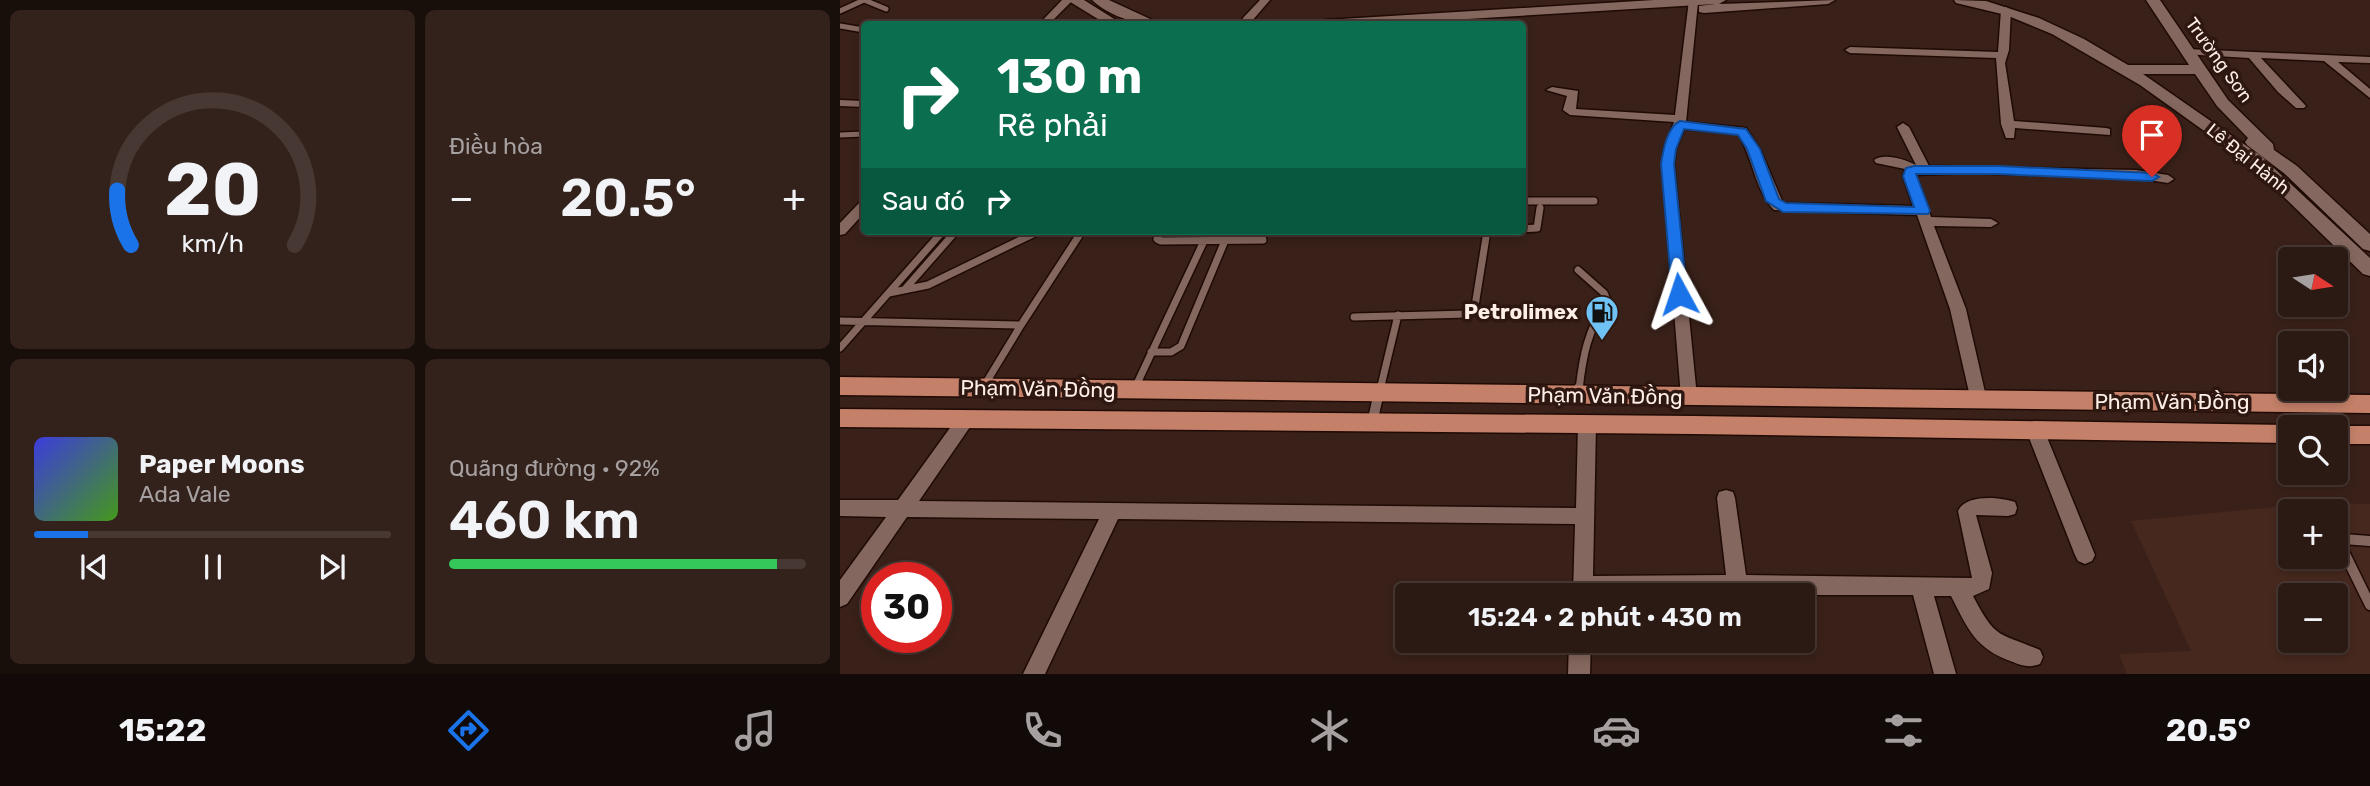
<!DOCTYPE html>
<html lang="vi">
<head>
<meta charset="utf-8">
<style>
	body { margin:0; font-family:Rubik,sans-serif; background:#33221c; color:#f1f3f6; height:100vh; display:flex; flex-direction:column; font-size:26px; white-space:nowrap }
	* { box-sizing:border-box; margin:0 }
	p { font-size:23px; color:#a6a0a0 }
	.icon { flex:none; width:38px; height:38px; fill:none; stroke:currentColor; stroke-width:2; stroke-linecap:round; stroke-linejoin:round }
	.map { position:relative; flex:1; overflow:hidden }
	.details { display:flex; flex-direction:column; gap:10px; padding:10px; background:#180e0a; width:840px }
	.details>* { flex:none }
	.banner { position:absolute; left:21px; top:21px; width:665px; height:214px; border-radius:7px; box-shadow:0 4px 10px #0003,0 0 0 2px #473833; background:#0b6e4f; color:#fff; overflow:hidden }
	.needle { width:46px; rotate:102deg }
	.buttons { position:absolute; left:1438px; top:247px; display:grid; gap:14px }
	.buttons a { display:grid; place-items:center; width:70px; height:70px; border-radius:7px; background:#2b1913; box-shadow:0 4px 10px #0003,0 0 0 2px #473833; font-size:35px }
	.speed { position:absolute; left:21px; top:562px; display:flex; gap:14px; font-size:35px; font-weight:700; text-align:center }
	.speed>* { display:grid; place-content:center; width:91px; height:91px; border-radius:50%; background:#2b1913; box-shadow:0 4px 10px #0003,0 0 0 2px #473833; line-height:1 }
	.speed .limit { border:10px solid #d22; background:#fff; color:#111 }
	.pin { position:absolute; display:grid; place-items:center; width:60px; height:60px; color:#fff; margin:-72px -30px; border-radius:50% 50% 50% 0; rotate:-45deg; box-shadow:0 0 7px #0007 }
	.pin .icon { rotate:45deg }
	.me { position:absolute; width:77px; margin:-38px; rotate:355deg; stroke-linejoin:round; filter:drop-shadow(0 0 5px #0008) }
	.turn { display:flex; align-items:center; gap:24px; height:147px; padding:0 21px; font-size:32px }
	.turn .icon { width:91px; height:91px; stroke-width:2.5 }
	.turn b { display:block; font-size:49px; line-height:60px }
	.then { display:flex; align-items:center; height:66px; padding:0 21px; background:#0003; gap:14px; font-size:26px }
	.big { font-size:52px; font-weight:600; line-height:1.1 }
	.details .tile { flex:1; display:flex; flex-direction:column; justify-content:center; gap:10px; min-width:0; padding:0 24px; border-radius:10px; background:#33221c }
	.details .dial { align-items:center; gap:0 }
	.dial svg { height:182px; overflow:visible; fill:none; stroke:#473833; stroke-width:7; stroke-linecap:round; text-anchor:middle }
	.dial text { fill:#f1f3f6; stroke:none }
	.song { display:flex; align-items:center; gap:21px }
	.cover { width:84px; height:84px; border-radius:10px; background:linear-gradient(135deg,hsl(240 70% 55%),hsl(100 70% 35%)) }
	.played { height:7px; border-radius:4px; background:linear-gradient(90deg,#1a73e8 15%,#473833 15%) }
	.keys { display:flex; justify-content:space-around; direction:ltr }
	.heat { display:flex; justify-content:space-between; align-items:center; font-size:38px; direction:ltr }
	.charge { height:10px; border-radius:5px; background:linear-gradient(90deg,#34c759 92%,#473833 0) }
	.details .tiles { flex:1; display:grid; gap:10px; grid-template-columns:repeat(2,1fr) }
	.trip { position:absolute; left:555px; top:583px; width:420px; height:70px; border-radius:7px; background:#2b1913; box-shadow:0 4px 10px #0003,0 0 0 2px #473833; font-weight:600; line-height:70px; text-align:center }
	.dock { display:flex; height:112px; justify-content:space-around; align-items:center; background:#110a08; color:#a6a0a0 }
	.dock .icon { width:49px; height:49px }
	.dock .active { color:#1a73e8 }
	.dock b { font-size:32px; color:#f1f3f6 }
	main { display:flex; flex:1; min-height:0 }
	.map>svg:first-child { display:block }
	.built { fill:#46281e; fill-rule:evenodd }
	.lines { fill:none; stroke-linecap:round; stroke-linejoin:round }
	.lane-far2-casing { stroke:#1f0a04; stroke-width:8 }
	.lane-far1-casing { stroke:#1f0a04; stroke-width:10 }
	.lane-casing { stroke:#1f0a04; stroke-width:13 }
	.street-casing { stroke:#1f0a04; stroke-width:3 }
	.secondary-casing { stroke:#1f0a04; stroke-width:3 }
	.primary-casing { stroke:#1f0a04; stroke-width:3 }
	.lane-far2 { stroke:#84675e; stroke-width:5 }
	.lane-far1 { stroke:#84675e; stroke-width:7 }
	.lane { stroke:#84675e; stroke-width:10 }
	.street { fill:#84675e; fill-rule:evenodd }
	.secondary { fill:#84675e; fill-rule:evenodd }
	.primary { fill:#c48069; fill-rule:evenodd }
	.route { fill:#1a73e8; stroke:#114b97; stroke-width:2 }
	.labels { text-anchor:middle; stroke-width:7; stroke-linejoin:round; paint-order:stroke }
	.far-street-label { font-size:18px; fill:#feeee8; stroke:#2e1710 }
	.poi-label { font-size:21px; font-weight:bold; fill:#feeee8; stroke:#2e1710; text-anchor:end }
	.street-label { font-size:21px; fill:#feeee8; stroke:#2e1710 }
</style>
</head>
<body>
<main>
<section class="details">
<div class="tiles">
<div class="tile dial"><svg viewBox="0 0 100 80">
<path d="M14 69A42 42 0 1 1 86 69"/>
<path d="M14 69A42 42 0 0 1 8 45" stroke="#1a73e8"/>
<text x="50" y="56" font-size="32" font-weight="700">20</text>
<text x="50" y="72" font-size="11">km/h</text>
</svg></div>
<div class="tile"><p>Điều hòa</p>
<div class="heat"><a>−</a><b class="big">20.5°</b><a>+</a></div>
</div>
<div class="tile">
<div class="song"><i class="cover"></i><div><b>Paper Moons</b><p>Ada Vale</p></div></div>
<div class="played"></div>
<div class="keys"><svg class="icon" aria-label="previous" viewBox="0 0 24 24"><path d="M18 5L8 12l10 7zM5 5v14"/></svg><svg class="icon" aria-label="pause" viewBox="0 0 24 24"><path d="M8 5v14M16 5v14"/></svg><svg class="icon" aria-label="next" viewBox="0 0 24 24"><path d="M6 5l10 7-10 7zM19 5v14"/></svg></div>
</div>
<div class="tile"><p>Quãng đường · 92%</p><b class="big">460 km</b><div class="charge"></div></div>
</div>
</section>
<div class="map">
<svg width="1530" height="674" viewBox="0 0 1530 674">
	<rect width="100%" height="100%" fill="#392119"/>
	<!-- built -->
	<path class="built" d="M1465,504H1530V674H1287L1279,654L1351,651L1291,521ZM1451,511H1496V556H1451ZM1451,595H1496V640H1451Z"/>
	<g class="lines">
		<defs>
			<path id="lane-far2" d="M0,11L24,0L46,9
				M0,26L24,30
				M0,135L24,134"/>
			<path id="lane-far1" d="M682,201H754
				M682,229L697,228L700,208
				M321,231L317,239L321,241L423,240
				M738,270L764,293L767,300C748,332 743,353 739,390
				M65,289L116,231
				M49,293L88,285L199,231
				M514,317L628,314L635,306L647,231
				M0,321L181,325L242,231
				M0,348L103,231
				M311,352H331L341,346L389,231
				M144,386L181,325
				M294,390L364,241
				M540,390L558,315"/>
			<path id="lane" d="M738,396L739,388
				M532,423L540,388
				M1530,541L1503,539L1501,546L1530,605"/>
			<path id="street" d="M222,0H233L209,24H199Z
				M420,0H430L411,22H403V18Z
				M849,0L858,2L846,122L906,128L920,149L943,203L1073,206L1063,176L1065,169L1036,163L1034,160C1044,153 1064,159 1076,165L1057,127L1063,123L1069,127L1089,166L1296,170L1328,175L1334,179L1328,183L1296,178L1126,173L1076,175L1091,217L1151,219L1158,223L1151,227L1094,226L1126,309L1147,401L1145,406H1133L1131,401L1110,309L1077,215L934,210C915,191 913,157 898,134L844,129L836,149L834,164L857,397L855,402H843L841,397L822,164L824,149L834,122L730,115L723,110L727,96L706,90L712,87L738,91L736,109L835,115Z
				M1166,7L1171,10L1169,50L1165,63L1174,121L1266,128L1270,129V135L1175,128L1174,138H1166L1161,124L1156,58L1010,53L1005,50L1010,47L1158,52L1161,10Z
				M1347,49L1530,57V63L1498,62L1530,89V98L1484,61L1421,58L1466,106L1464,108H1456L1438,92L1409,58L1343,54V50Z
				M0,100L24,101V107L0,106Z
				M24,202V213L5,234L0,235V223L19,203Z
				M126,412L132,414L135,419L132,424L79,501L736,508L738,425L741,420L747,418L753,420L756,425L753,576L886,575L877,498L879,492L886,490L893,492L895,498L906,575L1132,578L1118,511C1126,494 1159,497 1175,502L1177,508L1175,514L1168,516L1136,515L1152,573L1149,589L1133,596C1156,640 1158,632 1200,650L1203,657L1200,664C1190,668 1182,666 1173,662C1135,649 1128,629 1111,596H1094L1116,674H1094L1073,595H733L735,524L278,519L205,674H183L259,519L67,517L7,604L0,607V580L46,517L0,516V500H58L120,414Z
				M1195,423L1201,425L1204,430L1255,555L1252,561L1245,564L1238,561L1235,555L1186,430L1189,425Z
				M729,640H751L750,674H728Z"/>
			<path id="secondary" d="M227,0H244L279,22L277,24H266Z
				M252,0H269L321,24C298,26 269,16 252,0Z
				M814,0H886L879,4L995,0L988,4L864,13L859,12V6L875,4L544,24H478L485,20Z
				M1114,0L1146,1L1199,18L1244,39L1288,65H1349L1306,0H1320L1388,100L1433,144L1434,150L1457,166L1530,234V251L1523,249L1445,174L1407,145L1405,142L1408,138L1377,106L1355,74H1303L1421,156L1530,258V276L1523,274L1409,163L1300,85L1212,34L1166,15L1116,3Z"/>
			<path id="primary" d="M0,377L1530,395V413L0,395Z
				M0,409L853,416L1451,425L1458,427H1451V443L853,434L0,427Z
				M1496,426H1530V444H1496V427H1492Z"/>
		</defs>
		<!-- lane-far2 casing -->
		<use href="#lane-far2" class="lane-far2-casing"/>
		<!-- lane-far1 casing -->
		<use href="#lane-far1" class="lane-far1-casing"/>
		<!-- lane casing -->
		<use href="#lane" class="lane-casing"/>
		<!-- street casing -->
		<use href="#street" class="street-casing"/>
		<!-- secondary casing -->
		<use href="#secondary" class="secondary-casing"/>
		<!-- primary casing -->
		<use href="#primary" class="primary-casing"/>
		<!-- lane-far2 -->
		<use href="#lane-far2" class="lane-far2"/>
		<!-- lane-far1 -->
		<use href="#lane-far1" class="lane-far1"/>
		<!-- lane -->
		<use href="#lane" class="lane"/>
		<!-- street -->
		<use href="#street" class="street"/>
		<!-- secondary -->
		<use href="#secondary" class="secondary"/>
		<!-- primary -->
		<use href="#primary" class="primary"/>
	</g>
	<!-- route -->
	<path class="route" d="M840,121L906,129L920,149L939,199L946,203L1074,207L1063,176L1066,168L1074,166H1158L1312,173L1319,177L1312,181L1158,174H1076L1090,211L1088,214L943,212L926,201L907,149L898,135L844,129L836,149L834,164L847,294L839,299L832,294L821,164C823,151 827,127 840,121Z"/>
	<!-- icons -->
	<defs>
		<symbol id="fuel-pin" viewBox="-11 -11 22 30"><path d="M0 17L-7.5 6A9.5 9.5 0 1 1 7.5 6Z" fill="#70c2f4" stroke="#2e1710"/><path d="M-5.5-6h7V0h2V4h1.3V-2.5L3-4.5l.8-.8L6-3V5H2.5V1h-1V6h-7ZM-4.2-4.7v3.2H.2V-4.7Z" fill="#111"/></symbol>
	</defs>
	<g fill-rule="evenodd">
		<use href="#fuel-pin" x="743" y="293" width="38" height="52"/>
	</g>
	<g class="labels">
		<!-- far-street labels -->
		<g class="far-street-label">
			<text transform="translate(1379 60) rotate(54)" y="6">Trường Sơn</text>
			<text transform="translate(1408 159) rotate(39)" y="6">Lê Đại Hành</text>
		</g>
		<!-- poi labels -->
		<g class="poi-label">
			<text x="738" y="319">Petrolimex</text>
		</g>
		<!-- street labels -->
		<g class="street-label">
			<text transform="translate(198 389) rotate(1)" y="7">Phạm Văn Đồng</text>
			<text transform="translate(765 396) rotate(1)" y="7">Phạm Văn Đồng</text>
			<text x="1332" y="409">Phạm Văn Đồng</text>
		</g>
	</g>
</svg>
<div class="buttons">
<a><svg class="needle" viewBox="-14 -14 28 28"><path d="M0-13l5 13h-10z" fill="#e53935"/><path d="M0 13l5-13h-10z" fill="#a6a0a0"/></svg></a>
<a><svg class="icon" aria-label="sound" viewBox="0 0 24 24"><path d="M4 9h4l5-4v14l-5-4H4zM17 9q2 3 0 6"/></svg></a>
<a><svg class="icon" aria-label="search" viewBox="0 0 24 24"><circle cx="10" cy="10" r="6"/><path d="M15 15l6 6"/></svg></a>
<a>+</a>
<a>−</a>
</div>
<div class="speed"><div class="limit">30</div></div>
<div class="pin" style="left:1312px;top:177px;background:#d93025"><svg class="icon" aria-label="arrive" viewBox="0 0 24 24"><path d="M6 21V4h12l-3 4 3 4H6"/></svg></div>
<svg class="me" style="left:839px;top:294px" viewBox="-20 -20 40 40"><path d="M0-17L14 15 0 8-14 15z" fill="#1a73e8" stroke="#fff" stroke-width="4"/></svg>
<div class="trip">15:24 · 2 phút · 430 m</div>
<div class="banner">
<div class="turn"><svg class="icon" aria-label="right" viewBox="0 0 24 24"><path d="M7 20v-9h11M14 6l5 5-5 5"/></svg><div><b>130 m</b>Rẽ phải</div></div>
<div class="then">Sau đó<svg class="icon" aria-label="right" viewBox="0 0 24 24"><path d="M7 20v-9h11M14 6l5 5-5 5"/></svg></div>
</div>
</div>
</main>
<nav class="dock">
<b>15:22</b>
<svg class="icon active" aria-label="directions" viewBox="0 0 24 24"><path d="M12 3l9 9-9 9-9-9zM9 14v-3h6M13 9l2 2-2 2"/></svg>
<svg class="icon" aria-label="music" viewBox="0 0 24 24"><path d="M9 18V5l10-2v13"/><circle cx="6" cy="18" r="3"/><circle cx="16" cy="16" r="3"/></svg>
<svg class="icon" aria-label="phone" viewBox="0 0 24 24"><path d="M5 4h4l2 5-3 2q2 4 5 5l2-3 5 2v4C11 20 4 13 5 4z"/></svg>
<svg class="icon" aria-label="climate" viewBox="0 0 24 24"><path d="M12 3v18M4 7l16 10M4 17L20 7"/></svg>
<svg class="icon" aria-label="car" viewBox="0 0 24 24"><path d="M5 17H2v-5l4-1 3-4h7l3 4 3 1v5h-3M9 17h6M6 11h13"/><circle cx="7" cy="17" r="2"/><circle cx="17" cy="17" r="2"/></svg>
<svg class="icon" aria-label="filters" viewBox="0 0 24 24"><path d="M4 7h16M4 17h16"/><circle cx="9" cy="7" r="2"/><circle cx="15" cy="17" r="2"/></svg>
<b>20.5°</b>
</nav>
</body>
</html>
